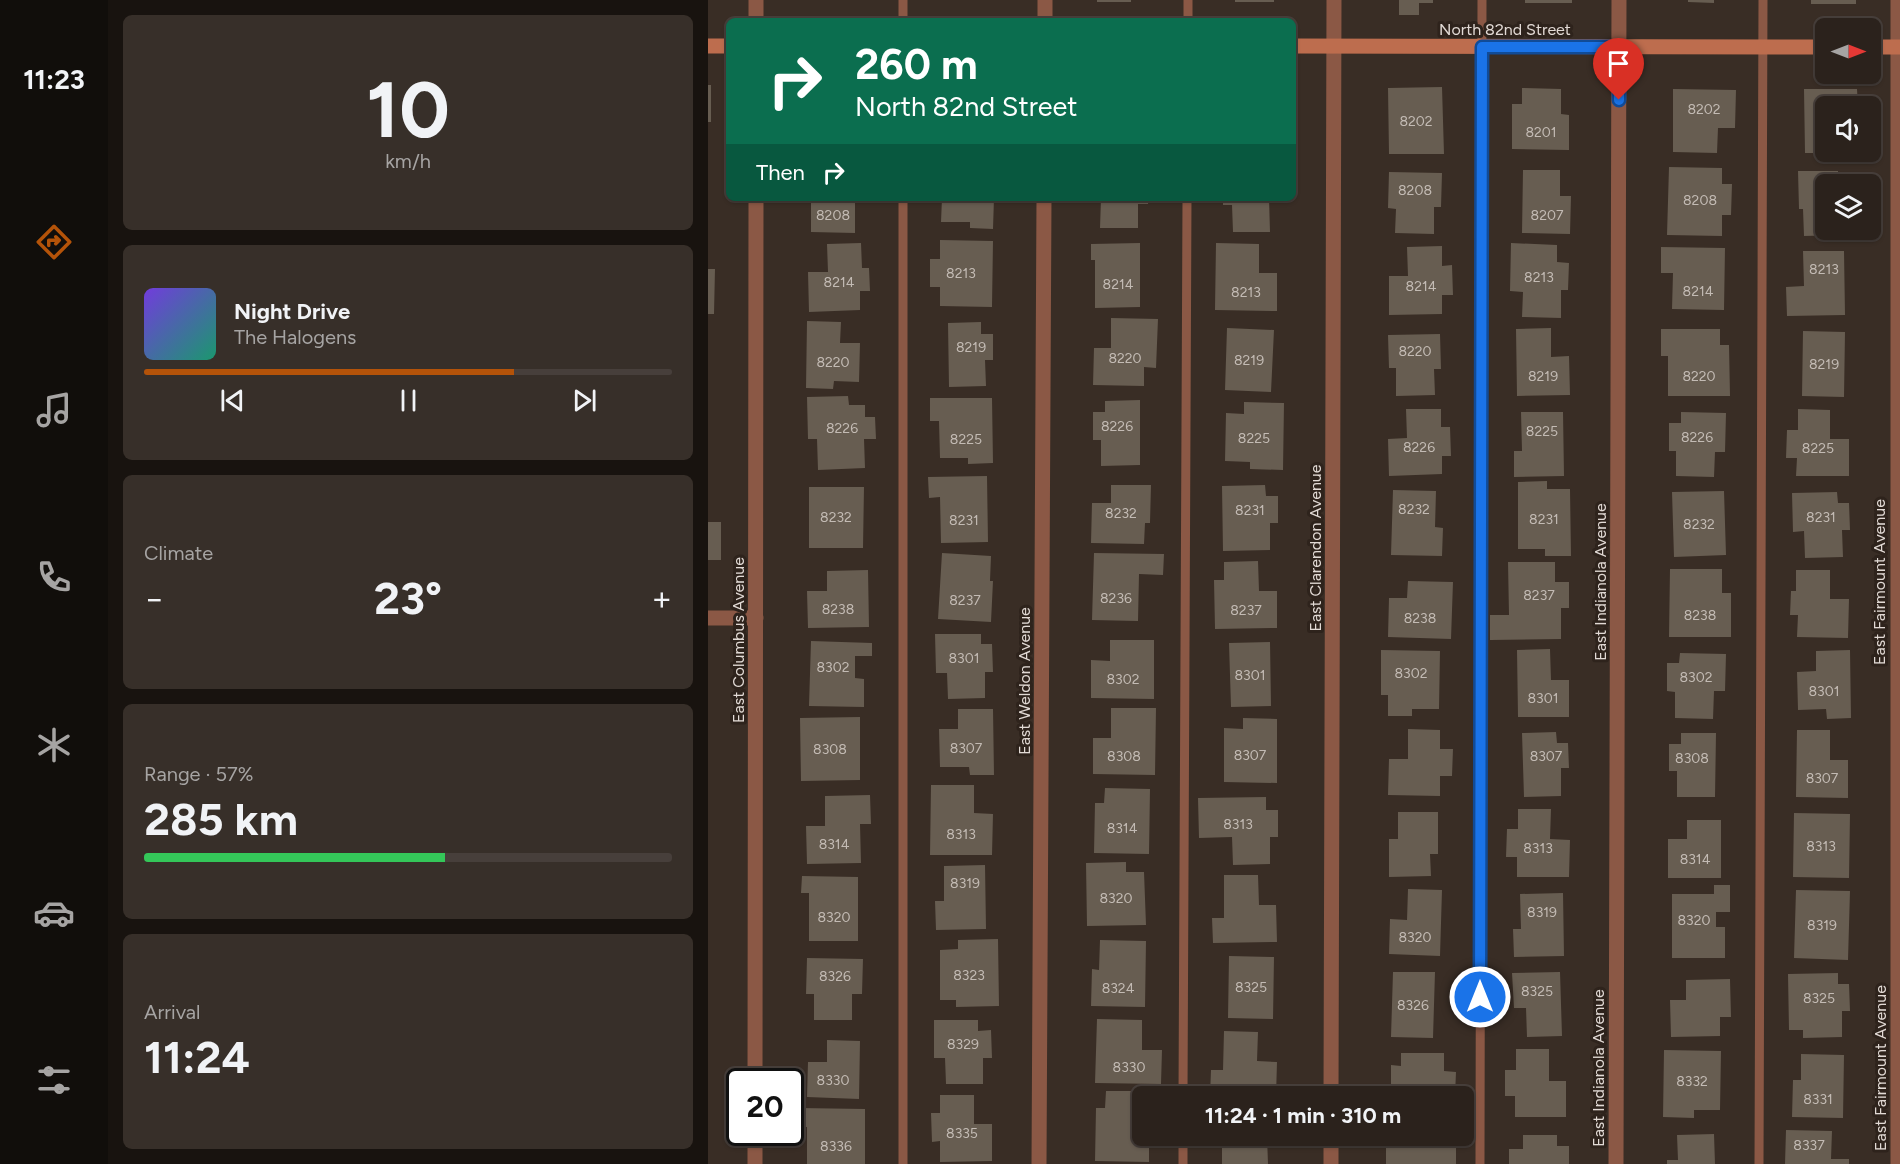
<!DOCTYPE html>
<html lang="en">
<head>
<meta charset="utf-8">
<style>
	body { margin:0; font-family:Figtree,sans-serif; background:#372f29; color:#f1f3f6; height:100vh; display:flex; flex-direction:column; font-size:22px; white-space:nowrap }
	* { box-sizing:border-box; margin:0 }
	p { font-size:20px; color:#a6a4a3 }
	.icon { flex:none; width:33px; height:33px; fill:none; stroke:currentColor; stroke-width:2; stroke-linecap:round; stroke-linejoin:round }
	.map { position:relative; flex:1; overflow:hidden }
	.drawer { display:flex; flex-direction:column; gap:15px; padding:15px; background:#18130f; width:600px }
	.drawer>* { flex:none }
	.top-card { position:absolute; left:18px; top:18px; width:570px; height:183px; border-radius:9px; box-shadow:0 2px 4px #0004,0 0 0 2px #473f3b; background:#0b6e4f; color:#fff; overflow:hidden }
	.needle { width:39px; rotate:90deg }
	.tools { position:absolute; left:1107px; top:18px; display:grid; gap:12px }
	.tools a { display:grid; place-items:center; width:66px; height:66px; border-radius:9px; background:#2b221c; box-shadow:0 2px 4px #0004,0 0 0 2px #473f3b; font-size:30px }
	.speed { position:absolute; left:18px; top:1068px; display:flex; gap:12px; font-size:30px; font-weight:700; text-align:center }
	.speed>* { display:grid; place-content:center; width:78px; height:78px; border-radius:50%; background:#2b221c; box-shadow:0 2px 4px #0004,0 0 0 2px #473f3b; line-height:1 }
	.speed .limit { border:3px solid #111; border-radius:9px; background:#fff; color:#111 }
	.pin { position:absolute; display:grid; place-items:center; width:51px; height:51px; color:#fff; margin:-62px -26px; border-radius:50% 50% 50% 0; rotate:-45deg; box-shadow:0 0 6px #0007 }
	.pin .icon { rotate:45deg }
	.me { position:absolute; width:66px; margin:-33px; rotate:0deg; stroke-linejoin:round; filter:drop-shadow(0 0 4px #0008) }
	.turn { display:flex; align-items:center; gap:21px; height:126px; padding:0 30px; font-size:27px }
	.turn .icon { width:78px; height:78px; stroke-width:2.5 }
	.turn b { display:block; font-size:42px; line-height:51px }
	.then { display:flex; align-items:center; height:57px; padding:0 30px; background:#0003; gap:12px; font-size:22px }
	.big { font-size:45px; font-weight:700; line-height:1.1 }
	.drawer .card { flex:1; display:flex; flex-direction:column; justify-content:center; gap:9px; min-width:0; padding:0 21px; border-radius:9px; background:#372f29 }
	.drawer .dial { align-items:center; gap:0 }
	.dial b { font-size:78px; line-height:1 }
	.song { display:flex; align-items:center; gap:18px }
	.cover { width:72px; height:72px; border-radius:9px; background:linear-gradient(135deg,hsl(260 70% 55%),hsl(160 70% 35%)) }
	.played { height:6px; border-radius:3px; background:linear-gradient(90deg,#b45309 70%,#473f3b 70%) }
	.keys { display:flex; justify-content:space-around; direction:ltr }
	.heat { display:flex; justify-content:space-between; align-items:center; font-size:33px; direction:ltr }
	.charge { height:9px; border-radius:4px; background:linear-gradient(90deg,#34c759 57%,#473f3b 0) }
	.trip { position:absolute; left:424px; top:1086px; width:342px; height:60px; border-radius:9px; background:#2b221c; box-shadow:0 2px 4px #0004,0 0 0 2px #473f3b; font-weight:700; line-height:60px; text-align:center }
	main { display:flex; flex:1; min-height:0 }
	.tab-bar { display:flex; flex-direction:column; width:108px; justify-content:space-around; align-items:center; background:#110e0b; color:#a6a4a3 }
	.tab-bar .icon { width:42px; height:42px }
	.tab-bar .active { color:#b45309 }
	.tab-bar b { font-size:27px; color:#f1f3f6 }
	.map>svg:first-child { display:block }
	.building { fill:#675d51 }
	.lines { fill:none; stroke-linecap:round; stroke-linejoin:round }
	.lane { stroke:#8b5845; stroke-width:9 }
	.street { stroke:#8b5845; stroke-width:15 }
	.secondary { stroke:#bd6d4e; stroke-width:15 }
	.route-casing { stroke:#114b97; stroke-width:15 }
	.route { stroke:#1a73e8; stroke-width:10 }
	.labels { text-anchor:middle; stroke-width:6; stroke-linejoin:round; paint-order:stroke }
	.number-label { font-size:14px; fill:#c3bbb4 }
	.street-label { font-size:16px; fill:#e2dad5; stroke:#2e231c }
</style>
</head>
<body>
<main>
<nav class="tab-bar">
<b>11:23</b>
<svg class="icon active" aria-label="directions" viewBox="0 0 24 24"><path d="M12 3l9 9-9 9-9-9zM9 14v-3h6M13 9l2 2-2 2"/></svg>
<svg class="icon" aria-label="music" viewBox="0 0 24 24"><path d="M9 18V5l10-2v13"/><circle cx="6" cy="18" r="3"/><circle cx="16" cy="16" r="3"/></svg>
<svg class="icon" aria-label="phone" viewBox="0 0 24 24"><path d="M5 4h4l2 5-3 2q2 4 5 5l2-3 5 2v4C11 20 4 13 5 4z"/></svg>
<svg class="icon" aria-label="climate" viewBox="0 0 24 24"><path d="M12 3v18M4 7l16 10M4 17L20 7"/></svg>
<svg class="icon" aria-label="car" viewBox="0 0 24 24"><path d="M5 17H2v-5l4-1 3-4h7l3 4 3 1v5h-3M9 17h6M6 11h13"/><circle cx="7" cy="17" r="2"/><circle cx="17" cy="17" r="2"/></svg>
<svg class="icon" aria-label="filters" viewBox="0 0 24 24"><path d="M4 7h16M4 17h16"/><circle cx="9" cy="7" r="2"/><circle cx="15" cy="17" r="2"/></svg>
</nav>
<section class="drawer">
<div class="card dial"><b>10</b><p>km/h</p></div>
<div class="card">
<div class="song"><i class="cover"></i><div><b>Night Drive</b><p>The Halogens</p></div></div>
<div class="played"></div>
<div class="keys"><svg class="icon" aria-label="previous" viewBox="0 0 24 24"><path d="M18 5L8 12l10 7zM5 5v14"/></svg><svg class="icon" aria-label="pause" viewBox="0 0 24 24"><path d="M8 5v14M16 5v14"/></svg><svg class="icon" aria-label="next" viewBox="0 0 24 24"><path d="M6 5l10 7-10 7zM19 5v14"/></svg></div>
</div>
<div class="card"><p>Climate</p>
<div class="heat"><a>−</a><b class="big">23°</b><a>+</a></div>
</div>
<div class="card"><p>Range · 57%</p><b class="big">285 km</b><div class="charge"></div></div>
<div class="card"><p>Arrival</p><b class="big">11:24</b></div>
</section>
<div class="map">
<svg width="1192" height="1164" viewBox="0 0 1192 1164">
	<rect width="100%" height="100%" fill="#392d25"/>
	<!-- building -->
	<path class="building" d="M389,0H423V2H389Z
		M527,0H566V2H527Z
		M691,0H725V3H711V15H691Z
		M817,0H864V3H817Z
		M980,0H1006V3L980,2Z
		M1103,0H1148V4H1103Z
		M0,85H3V122H0Z
		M734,87L736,154H681L680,88Z
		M814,88L853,89V114L861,115V150L804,149V104H814Z
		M965,89L1028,90L1027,128H1010L1009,153L965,152Z
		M1096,89H1149L1150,106H1118V153H1097Z
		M961,167L1014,168V184H1024L1023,215H1014V236L959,235Z
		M815,170H852V196H863L862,234L814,233Z
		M1090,171H1130V182H1142V184H1118V230H1134V235L1096,236L1095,209H1091Z
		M681,172L734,173L733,207H726V234L687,233L688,209L680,208Z
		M103,198H147V233L103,232Z
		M234,198H286L285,229L262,228V222H233Z
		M393,198H441L440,204H430V228H392Z
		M515,198H561L562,232H525L524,205H515Z
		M232,240L285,241L284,307L232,306V287H222V259H232Z
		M153,243L154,268H161L162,291H152V310L101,312L100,272H120L119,244Z
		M432,243V307L387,308V260H383V244Z
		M508,243L551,244V273H569V311L507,310Z
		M803,243L849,245V262L861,263L860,290H853V318L814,317L815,292L802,291Z
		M734,246V266L744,265L745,295H734V314L681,315V276H700L699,247Z
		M953,247L1017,248L1016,310L964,309L965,273H953Z
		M1095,251H1136L1137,315L1079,316L1078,287L1096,286Z
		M0,269H7L6,314H0Z
		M403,318L450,319L448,368L436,367V386L385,385L386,348H403Z
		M99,321L133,322L132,343H152L151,382L126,381L125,389L98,388Z
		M273,322V334H285V360H277L278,386L241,387L240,323Z
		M519,328L566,330L563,392L517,390Z
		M843,328V357L861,356L862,395L809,396L808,329Z
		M953,329H1012V345H1021L1022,396H960V356H953Z
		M1095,331L1137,332L1136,397L1094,396Z
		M732,334L733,369H726L727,395L688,396V368H681L680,335Z
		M140,396L141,405H157V417H167L168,439H156L157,468L110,470L109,439H100L99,397Z
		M222,398H284L285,463L260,464V458H232L231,421H222Z
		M432,400V465L393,466V440H385V412H397V401Z
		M536,402L576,403L575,470L542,469V462L517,461L518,413L536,414Z
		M698,409H733V427H742L743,456H734V474L681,476L680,439L699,438Z
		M1090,409L1122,410V439H1141V476H1088L1089,458H1078L1079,430H1090Z
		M813,412H855L856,476L806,477V451H814Z
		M973,412L1018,413L1017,452H1007L1006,477L968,476V451H961V423H973Z
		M279,476L280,542L233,543L232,497L221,498L220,477Z
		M839,481V489H862L863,556H837V549H810V482Z
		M403,485H443L442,523H437L436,544L383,543L384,503H403Z
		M557,485L558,496H570V523H562V550L515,551L514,486Z
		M101,487H156L155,548H101Z
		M685,490L728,491L727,527L735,528L734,556L683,555Z
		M1016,491L1018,555L966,557L964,492Z
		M1129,492L1130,503H1141L1142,530H1134L1135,557L1097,558L1096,531L1085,532L1084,493Z
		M0,522H13V560H0Z
		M234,553L283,556L282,581H285L283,622L230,619Z
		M386,553L456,554L455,575L431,574L430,621L384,620Z
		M550,561L551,591H569V628L507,629L506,580H516V562Z
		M800,562H847V582H861V608H853V639L782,640V615H801Z
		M962,569H1014V593H1023V637H961Z
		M160,570L161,627L100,628L99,591H119V571Z
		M1088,570H1122V599H1141L1140,638L1089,637L1090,615H1082L1083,591H1088Z
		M700,581L745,582L743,639L680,637L681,598H699Z
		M227,634H273V644H284L285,672H277V698L240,699L239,673H228Z
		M402,640H446V699L383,698V660L402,661Z
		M103,641L164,643V656H147V678L156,679V707L101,706Z
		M562,642L563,706L523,707L521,643Z
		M842,649L843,680H861V717H810L809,650Z
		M673,650L732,651L731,709H704V716H680V695H673Z
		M1142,650L1143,718L1119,719L1118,709L1090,710L1089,672L1108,671V651Z
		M972,653L1018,654L1017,691H1006L1005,719L967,718V692L959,691V663H971Z
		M403,708H448L447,775L385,774V738H403Z
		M250,709H285L286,775H262L261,767H232L231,729H250Z
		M152,717V780L93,781L92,718Z
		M535,718L569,719V783L516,782V728L535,729Z
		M700,729L732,730V749H745L744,776H732V796L680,795L681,759H700Z
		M1089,730H1122V760H1140V798L1088,797Z
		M848,732L849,743H860L861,768H853V796L816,797L814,733Z
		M973,733H1008L1007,797H969V771H961V744H973Z
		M223,785H266V813L285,814L284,855H222Z
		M397,788L442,789L441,854L386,853L387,803H396Z
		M162,795L163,824H152L153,863L99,864L98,826H117V796Z
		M558,797V810H570V837H562V864L525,865L524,837L491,838L490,798Z
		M810,809H843L842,839L862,840L861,877H809V857H798L799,829H810Z
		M690,812H730V854H722L723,876L681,877V839H690Z
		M1086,813L1142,814L1141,878L1085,877Z
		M979,820H1013V878H960V839H979Z
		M418,862V872H436L438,925L379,926L378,863Z
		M277,865L278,929L228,930L227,901H236V866Z
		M516,875H550L551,905H568L569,942L505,943L504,918H516Z
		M94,876L150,877V941H101V893H93Z
		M1006,885H1022V912H1008V927H1017V958H964V894H1006Z
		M700,889L734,890L732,956L681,954L682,919L699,920Z
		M1088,890L1142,891L1140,960L1086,958Z
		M855,893L856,956L806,957L805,929H813L812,894Z
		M290,939L291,1006L248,1007V1000H232V950L250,949V940Z
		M392,940L438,941L437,1007L383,1006L384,969L391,970Z
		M521,956L566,957L565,1019L520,1018Z
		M99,958L155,959L154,994H144V1020H106V994H98Z
		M685,972H727L725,1038L683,1037Z
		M852,972L854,1036L819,1037L818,1008H806L804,973Z
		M1130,973V984H1141L1142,1011H1134V1037L1095,1038V1030H1081L1080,974Z
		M1022,979L1023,1017H1012V1036L963,1037L962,1000H978V980Z
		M389,1019L434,1020V1050H454L453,1084L387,1083Z
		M226,1020H270V1031L283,1030L284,1058H275V1084H238L237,1058H226Z
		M516,1031L550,1032L549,1061L569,1062L568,1096H502L503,1070H515Z
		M119,1040L152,1041L151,1099L99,1097L100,1062H119Z
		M808,1049H841V1081H858V1117H807V1096H797V1070H808Z
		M956,1050L1013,1051L1012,1110H986V1118L955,1117Z
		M693,1053H736V1071L748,1072L747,1096H683V1065L693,1066Z
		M1093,1054L1136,1055L1135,1118L1084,1117L1085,1080H1093Z
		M398,1091H442V1096H435V1136H441V1162L387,1161L388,1108H397Z
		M232,1095H266V1124H284V1161L232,1162V1141L224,1142L223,1113H232Z
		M91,1108L157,1109V1164H99V1127H91Z
		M1078,1130L1124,1131L1123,1159H1141V1164H1077Z
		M1006,1134L1007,1164H959V1160H970L969,1135Z
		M815,1135H849V1146H861V1164H801V1149H815Z
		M514,1136H559L560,1164H514Z
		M678,1136H748V1164H678Z"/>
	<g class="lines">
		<!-- lane -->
		<path class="lane" d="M195,0V21
			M480,21V0
			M475,1096L479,198
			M195,1164V198
			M475,1164V1136
			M772,1164L774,0
			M1051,1164L1055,0"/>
		<!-- street -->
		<path class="street" d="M1190,0V1164
			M48,21V0
			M337,21V0
			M0,618H48
			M47,1082L48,198
			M623,1096L626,0
			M47,1164V1132
			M331,1164L336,198
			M623,1164V1136
			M908,1164L911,0"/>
		<!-- secondary -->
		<path class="secondary" d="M0,46H21
			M585,46L1118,47
			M1162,47H1192"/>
	</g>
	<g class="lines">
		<defs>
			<path id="route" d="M772,997L774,47H911V100"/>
		</defs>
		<!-- route casing -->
		<use href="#route" class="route-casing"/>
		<!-- route -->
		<use href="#route" class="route"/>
	</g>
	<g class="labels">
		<!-- number labels -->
		<g class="number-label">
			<text x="996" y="114">8202</text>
			<text x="708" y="126">8202</text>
			<text x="833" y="137">8201</text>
			<text x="707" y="195">8208</text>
			<text x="992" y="205">8208</text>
			<text x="125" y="220">8208</text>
			<text x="839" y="220">8207</text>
			<text x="1116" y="274">8213</text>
			<text x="253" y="278">8213</text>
			<text x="831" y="282">8213</text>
			<text x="131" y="287">8214</text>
			<text x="410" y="289">8214</text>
			<text x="713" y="291">8214</text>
			<text x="990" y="296">8214</text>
			<text x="538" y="297">8213</text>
			<text x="263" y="352">8219</text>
			<text x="707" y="356">8220</text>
			<text x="417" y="363">8220</text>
			<text x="541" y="365">8219</text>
			<text x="125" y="367">8220</text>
			<text x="1116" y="369">8219</text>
			<text x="835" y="381">8219</text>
			<text x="991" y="381">8220</text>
			<text x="409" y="431">8226</text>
			<text x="134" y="433">8226</text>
			<text x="834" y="436">8225</text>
			<text x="989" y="442">8226</text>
			<text x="546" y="443">8225</text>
			<text x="258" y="444">8225</text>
			<text x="711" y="452">8226</text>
			<text x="1110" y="453">8225</text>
			<text x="706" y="514">8232</text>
			<text x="542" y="515">8231</text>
			<text x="413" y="518">8232</text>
			<text x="128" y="522">8232</text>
			<text x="1113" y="522">8231</text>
			<text x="836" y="524">8231</text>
			<text x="256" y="525">8231</text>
			<text x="991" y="529">8232</text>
			<text x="831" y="600">8237</text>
			<text x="408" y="603">8236</text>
			<text x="257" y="605">8237</text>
			<text x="130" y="614">8238</text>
			<text x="538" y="615">8237</text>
			<text x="992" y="620">8238</text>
			<text x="712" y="623">8238</text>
			<text x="256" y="663">8301</text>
			<text x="125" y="672">8302</text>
			<text x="703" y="678">8302</text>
			<text x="542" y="680">8301</text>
			<text x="988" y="682">8302</text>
			<text x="415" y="684">8302</text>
			<text x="1116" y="696">8301</text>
			<text x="835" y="703">8301</text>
			<text x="258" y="753">8307</text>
			<text x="122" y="754">8308</text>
			<text x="542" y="760">8307</text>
			<text x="416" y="761">8308</text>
			<text x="838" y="761">8307</text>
			<text x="984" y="763">8308</text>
			<text x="1114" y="783">8307</text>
			<text x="530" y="829">8313</text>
			<text x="414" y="833">8314</text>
			<text x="253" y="839">8313</text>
			<text x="126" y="849">8314</text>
			<text x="1113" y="851">8313</text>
			<text x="830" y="853">8313</text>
			<text x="987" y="864">8314</text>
			<text x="257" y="888">8319</text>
			<text x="408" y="903">8320</text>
			<text x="834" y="917">8319</text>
			<text x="126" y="922">8320</text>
			<text x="986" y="925">8320</text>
			<text x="1114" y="930">8319</text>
			<text x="707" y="942">8320</text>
			<text x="261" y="980">8323</text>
			<text x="127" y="981">8326</text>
			<text x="543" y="992">8325</text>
			<text x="410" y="993">8324</text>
			<text x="829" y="996">8325</text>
			<text x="1111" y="1003">8325</text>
			<text x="705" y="1010">8326</text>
			<text x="255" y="1049">8329</text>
			<text x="421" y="1072">8330</text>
			<text x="125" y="1085">8330</text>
			<text x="984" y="1086">8332</text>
			<text x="1110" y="1104">8331</text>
			<text x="254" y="1138">8335</text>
			<text x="1101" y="1150">8337</text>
			<text x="128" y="1151">8336</text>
		</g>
		<!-- street labels -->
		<g class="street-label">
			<text x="797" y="35">North 82nd Street</text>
			<text transform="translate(607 548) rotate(-90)" y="6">East Clarendon Avenue</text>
			<text transform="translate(892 582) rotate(-90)" y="6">East Indianola Avenue</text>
			<text transform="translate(1171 582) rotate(-90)" y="6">East Fairmount Avenue</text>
			<text transform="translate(30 640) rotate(-90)" y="6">East Columbus Avenue</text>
			<text transform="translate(316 681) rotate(-90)" y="6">East Weldon Avenue</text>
			<text transform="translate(890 1068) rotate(-90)" y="6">East Indianola Avenue</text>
			<text transform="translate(1172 1068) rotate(-90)" y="6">East Fairmount Avenue</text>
		</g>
	</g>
</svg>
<div class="tools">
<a><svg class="needle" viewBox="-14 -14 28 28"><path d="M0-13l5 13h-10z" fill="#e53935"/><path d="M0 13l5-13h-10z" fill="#a6a4a3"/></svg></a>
<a><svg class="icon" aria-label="sound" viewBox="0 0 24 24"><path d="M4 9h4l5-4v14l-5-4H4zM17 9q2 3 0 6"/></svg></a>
<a><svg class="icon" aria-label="layers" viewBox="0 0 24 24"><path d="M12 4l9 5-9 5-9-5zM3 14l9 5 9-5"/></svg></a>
</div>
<div class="speed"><div class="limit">20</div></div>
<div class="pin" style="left:911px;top:100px;background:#d93025"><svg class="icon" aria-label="arrive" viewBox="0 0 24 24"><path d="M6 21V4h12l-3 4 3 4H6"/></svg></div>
<svg class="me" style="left:772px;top:997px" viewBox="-20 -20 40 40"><circle r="17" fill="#1a73e8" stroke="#fff" stroke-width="3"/><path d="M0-11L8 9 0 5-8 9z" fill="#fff"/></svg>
<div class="trip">11:24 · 1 min · 310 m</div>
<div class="top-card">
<div class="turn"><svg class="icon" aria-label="right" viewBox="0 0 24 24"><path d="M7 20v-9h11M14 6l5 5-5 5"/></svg><div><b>260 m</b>North 82nd Street</div></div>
<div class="then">Then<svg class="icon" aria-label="right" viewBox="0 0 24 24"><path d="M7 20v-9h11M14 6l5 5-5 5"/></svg></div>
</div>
</div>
</main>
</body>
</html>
